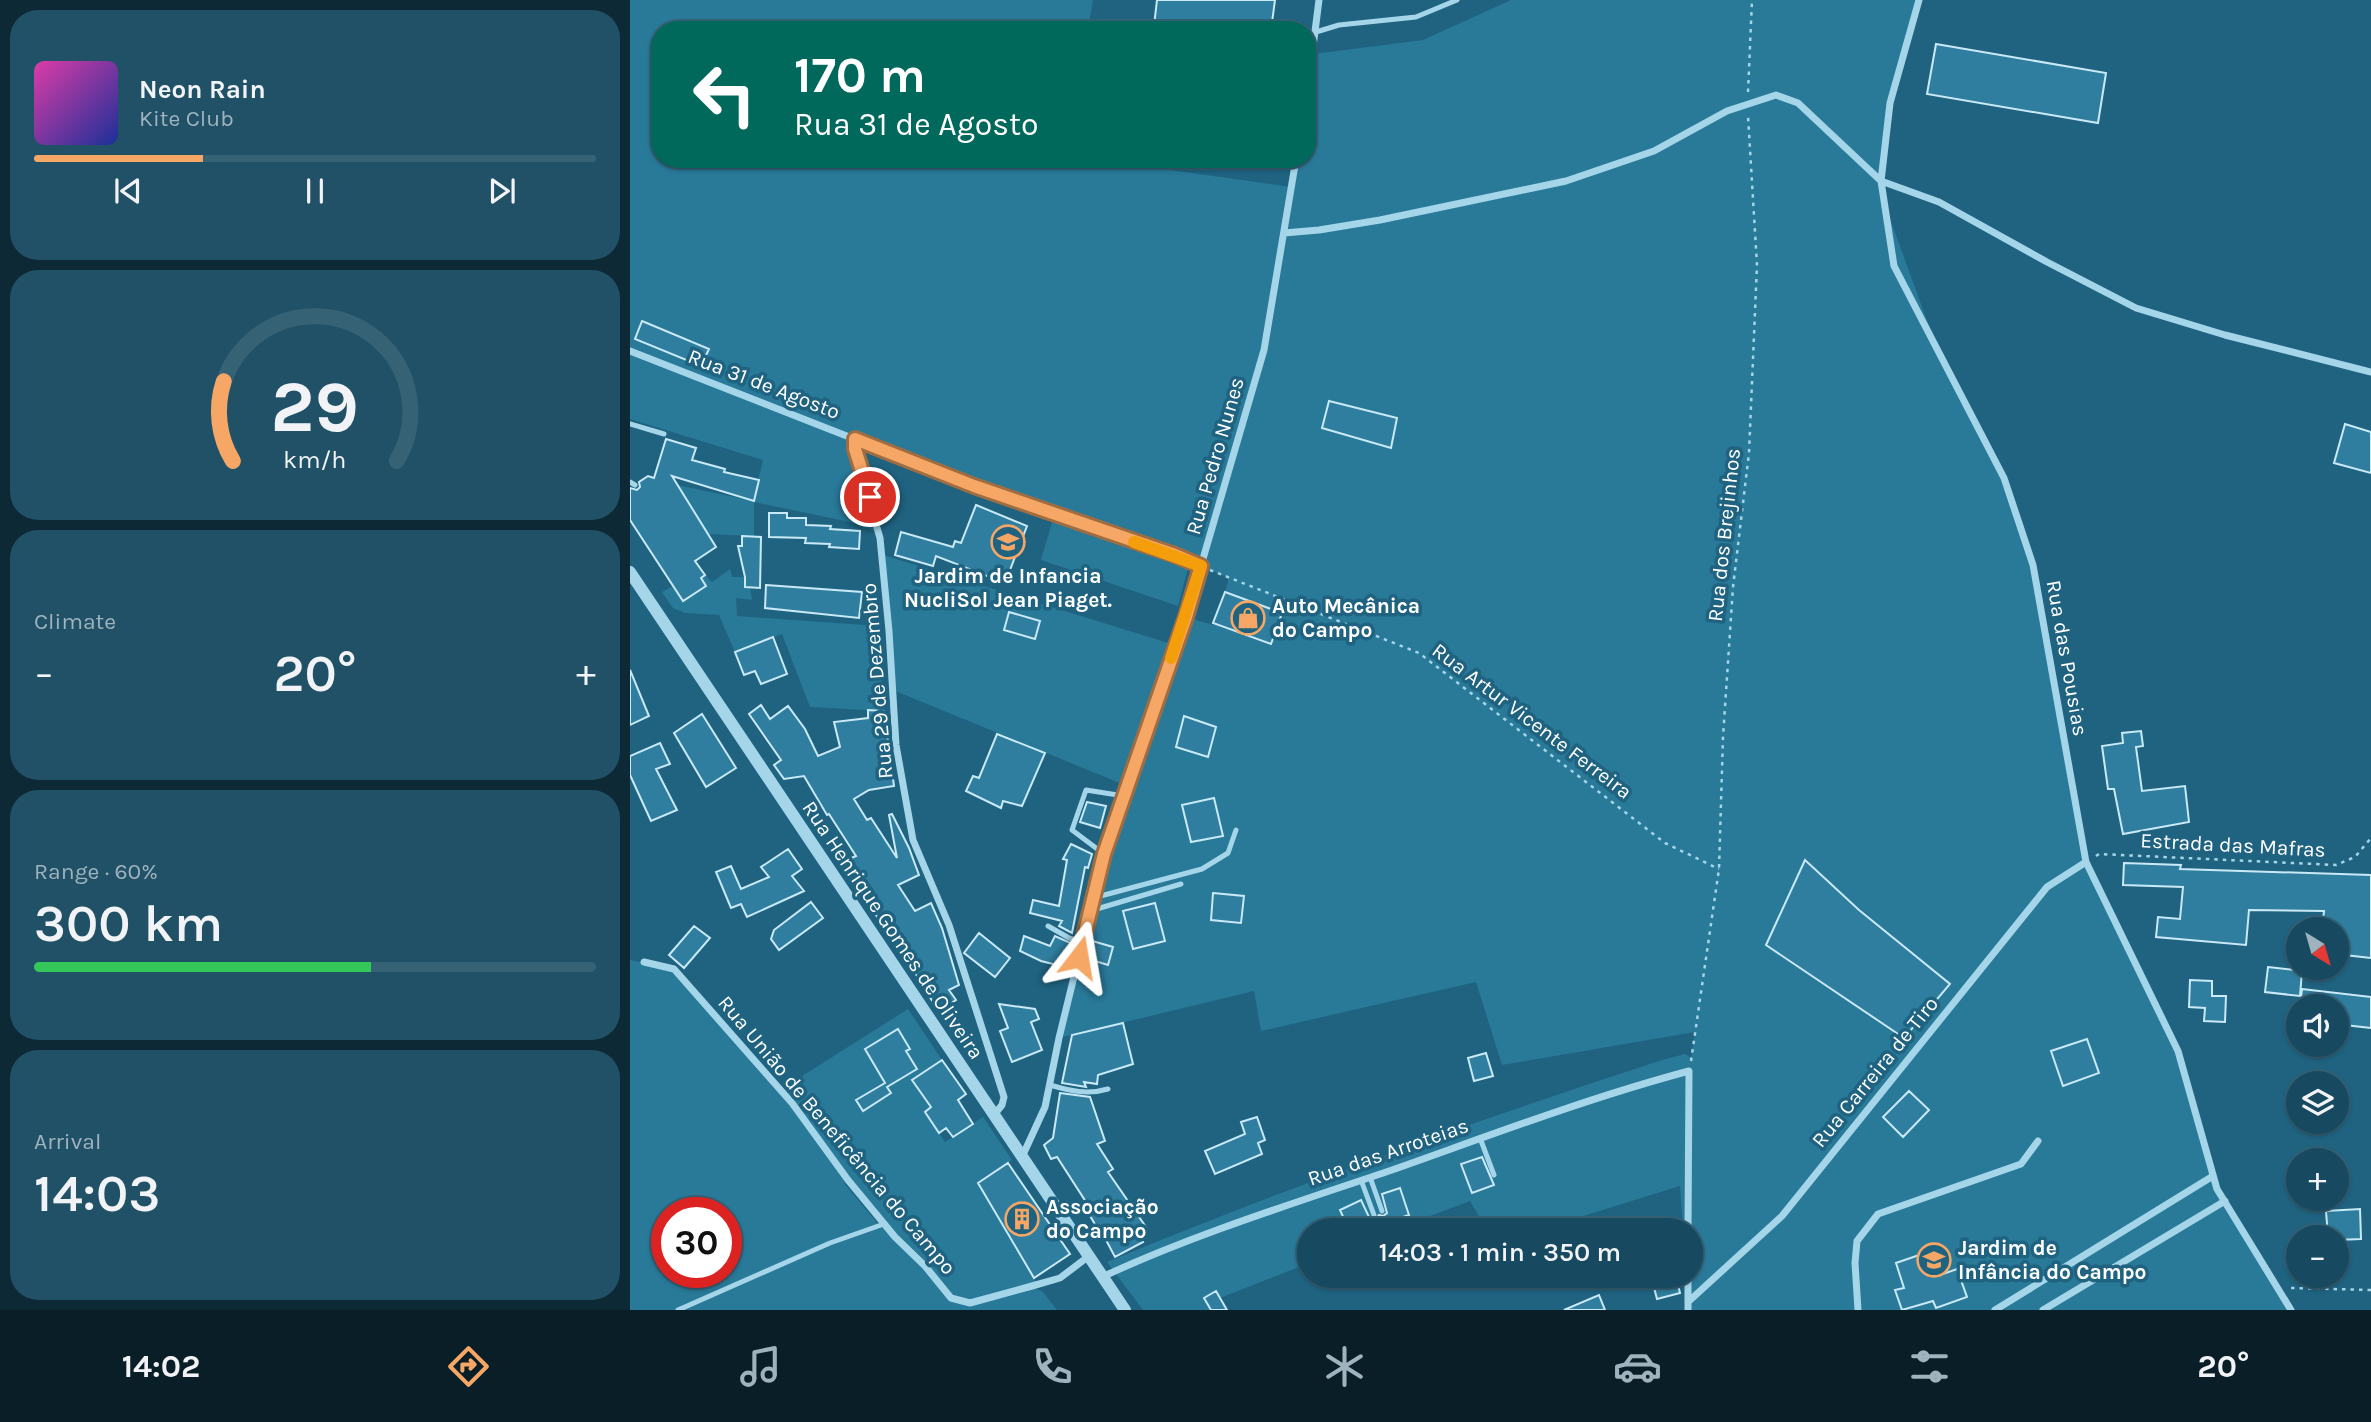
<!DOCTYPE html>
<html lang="en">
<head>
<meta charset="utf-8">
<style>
	body { margin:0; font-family:Karla,sans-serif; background:#205167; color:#f1f3f6; height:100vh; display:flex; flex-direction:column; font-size:26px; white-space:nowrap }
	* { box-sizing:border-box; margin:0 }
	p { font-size:23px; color:#9eb3bd }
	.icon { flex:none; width:38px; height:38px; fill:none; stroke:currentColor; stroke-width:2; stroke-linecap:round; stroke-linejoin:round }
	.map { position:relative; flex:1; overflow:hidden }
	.side { display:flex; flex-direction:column; gap:10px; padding:10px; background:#0d2935; width:630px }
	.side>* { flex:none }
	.top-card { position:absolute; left:21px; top:21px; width:665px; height:147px; border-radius:28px; box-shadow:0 2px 5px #0004,0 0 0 2px #366276; background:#00695c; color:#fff; overflow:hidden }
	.needle { width:46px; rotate:143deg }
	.tools { position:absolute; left:1656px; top:917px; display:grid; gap:14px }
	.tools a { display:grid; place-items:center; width:63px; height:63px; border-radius:50%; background:#174a61; box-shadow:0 2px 5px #0004,0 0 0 2px #366276; font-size:35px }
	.speed { position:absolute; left:21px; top:1197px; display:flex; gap:14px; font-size:35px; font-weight:700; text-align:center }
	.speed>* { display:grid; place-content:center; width:91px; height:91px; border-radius:50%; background:#174a61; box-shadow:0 2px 5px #0004,0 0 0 2px #366276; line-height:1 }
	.speed .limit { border:10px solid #d22; background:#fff; color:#111 }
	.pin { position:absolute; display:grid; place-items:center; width:60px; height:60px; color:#fff; margin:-30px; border:4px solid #fff; border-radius:50%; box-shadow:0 2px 7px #0007 }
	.me { position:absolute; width:77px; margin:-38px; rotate:14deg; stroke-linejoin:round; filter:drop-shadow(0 0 5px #0008) }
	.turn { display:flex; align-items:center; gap:24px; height:147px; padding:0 28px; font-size:32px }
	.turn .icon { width:91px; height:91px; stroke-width:2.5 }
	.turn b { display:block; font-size:49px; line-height:60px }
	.big { font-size:52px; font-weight:600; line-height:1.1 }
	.side .widget { flex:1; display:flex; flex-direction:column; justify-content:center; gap:10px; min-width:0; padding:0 24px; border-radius:28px; background:#205167 }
	.side .dial { align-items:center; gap:0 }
	.dial svg { height:182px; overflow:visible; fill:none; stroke:#366276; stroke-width:7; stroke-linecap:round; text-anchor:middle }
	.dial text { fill:#f1f3f6; stroke:none }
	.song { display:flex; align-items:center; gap:21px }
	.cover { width:84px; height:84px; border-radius:10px; background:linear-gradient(135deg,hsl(320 70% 55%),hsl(230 70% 35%)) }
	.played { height:7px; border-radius:4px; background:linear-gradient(90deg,#f6a765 30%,#366276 30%) }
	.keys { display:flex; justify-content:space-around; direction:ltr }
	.heat { display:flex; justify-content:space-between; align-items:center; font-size:38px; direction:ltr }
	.charge { height:10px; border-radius:5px; background:linear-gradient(90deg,#34c759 60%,#366276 0) }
	.trip { position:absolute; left:667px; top:1218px; width:406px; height:70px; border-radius:35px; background:#174a61; box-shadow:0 2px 5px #0004,0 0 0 2px #366276; font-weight:600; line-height:70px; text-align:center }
	.dock { display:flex; height:112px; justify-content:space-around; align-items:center; background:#091e27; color:#9eb3bd }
	.dock .icon { width:49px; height:49px }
	.dock .active { color:#f6a765 }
	.dock b { font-size:32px; color:#f1f3f6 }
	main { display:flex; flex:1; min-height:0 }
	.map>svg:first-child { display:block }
	.green { fill:#297999; fill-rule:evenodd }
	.building { fill:#2f7e9f; stroke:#c9e9f6; stroke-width:2 }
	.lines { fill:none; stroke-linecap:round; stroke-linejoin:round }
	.path { stroke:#a5d5e8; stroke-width:2.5; stroke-dasharray:3.5 5; stroke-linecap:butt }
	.service { stroke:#a5d5e8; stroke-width:5 }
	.minor { stroke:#a5d5e8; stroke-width:7 }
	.tertiary { stroke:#a5d5e8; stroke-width:12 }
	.route-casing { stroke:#a06d42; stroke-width:18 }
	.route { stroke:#f6a765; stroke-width:12 }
	.slow { stroke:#f59e0b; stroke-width:12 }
	.labels { text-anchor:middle; stroke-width:7; stroke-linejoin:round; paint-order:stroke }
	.street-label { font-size:21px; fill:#fff; stroke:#1f6381 }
	.poi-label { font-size:21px; font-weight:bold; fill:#fff; stroke:#1f6381; text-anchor:start }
</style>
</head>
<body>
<main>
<section class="side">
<div class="widget">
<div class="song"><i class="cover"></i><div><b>Neon Rain</b><p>Kite Club</p></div></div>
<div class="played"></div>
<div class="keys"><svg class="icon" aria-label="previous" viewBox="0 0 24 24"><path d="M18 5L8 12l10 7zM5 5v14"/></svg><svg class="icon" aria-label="pause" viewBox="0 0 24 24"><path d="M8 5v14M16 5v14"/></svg><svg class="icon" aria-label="next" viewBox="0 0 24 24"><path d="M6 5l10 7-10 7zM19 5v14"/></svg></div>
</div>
<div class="widget dial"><svg viewBox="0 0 100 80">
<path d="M14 69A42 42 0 1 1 86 69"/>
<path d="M14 69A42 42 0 0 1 10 34" stroke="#f6a765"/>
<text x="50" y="56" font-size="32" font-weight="700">29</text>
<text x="50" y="72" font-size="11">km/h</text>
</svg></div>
<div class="widget"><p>Climate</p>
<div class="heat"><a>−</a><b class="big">20°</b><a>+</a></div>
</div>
<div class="widget"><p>Range · 60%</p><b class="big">300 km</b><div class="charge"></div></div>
<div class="widget"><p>Arrival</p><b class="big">14:03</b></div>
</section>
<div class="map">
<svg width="1741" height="1310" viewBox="0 0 1741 1310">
	<rect width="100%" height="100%" fill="#1f6381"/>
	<!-- green -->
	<path class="green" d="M0,0H463L458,30H30V159H461L661,187L666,159H677V94L683,54L793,40L881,0H1289C1271,66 1245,137 1255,205L1307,348L1374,478L1403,565L1456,863L1548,1051L1583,1176L1661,1310H1058L1060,1230H1053L1050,1186L908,1230H857L840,1201L763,1230H679V1263L590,1298L586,1292L574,1298L581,1310H513L477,1262C659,1186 846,1121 1032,1060L1055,1054L1061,1058L1065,1032L872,1065L846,982L631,1031L624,991L429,1038L474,854L497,786L263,690L253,555L545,645L556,617L583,625V623L641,643L652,613L595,592L599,578L571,566L225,439L249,532L220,522L124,502V536L77,534L47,485L123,501L133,460L0,419Z
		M423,519L558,568L548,606L411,560Z
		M100,569L102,577H115V587H120L122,600L106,598L107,616L249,626L250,659L246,664L247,671L251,674L254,711L180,707L152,634L105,652L89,615L55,613L43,608L32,592L43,586L75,575L82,582Z
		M0,960L44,969L150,1090L278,1009L312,1060L283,1080L301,1107L295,1112L315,1142L353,1117L382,1160L348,1184L408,1285L403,1287L413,1292L427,1310H52L201,1245L253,1227L218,1180L214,1183L249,1225L201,1240L44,1310H0ZM37,1213H96V1272H37Z"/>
	<!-- building -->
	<path class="building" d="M527,0H645L641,30H552L524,26Z
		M1306,44L1476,73L1468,123L1297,94Z
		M12,321L79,349L71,366L5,339Z
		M699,401L767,418L761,448L692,428Z
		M1715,424L1741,432V473L1704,463Z
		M36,439L66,448L62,460L95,469L94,472L129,480L124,501L42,476L86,547L65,561L75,575L71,578L76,586L53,601L0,520V488L7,490L10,487L9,482L18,476L24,478Z
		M346,505L397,526L375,583L306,556L303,566L265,555L271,532L323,547L325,541L331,543Z
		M139,513H157V518H176V525L201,526L200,529L230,531L229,549L199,547L200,544L175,543L176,538L139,537Z
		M112,536L131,537L130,588L115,587V577L108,546H112Z
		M136,585L232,592L229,618L135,608Z
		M595,592L652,613L641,644L583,623Z
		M379,612L410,621L405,639L374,630Z
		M143,637L157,674L131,684L125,671L114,675L105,652Z
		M0,670L19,716L0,725Z
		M131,705L140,719L158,706L175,729L188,756L210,747L204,722L238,718V710L254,711L264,786L239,790L224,799L237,820L241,818L267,858L259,815L262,814L279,848L289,875L268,885L285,911L301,903L312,928L329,985L319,990L326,1000L320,1004L326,1013L315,1022L279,963L210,863L226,856L199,814L197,815L174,776L154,779L144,765L151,760L119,714Z
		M72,714L106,768L76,787L44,733Z
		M554,716L586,727L578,757L546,747Z
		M1511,731L1513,746L1506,747L1512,791L1555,786L1559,822L1493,834L1484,789H1478L1472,746L1493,743L1492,733Z
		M367,734L415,753L392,806L373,801L371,808L336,791L343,776L349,778Z
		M30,743L40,764L26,769L47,810L21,821L0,775V756Z
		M584,798L593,836L561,842L552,805Z
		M457,802L476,806L470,828L450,822Z
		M441,844L462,854L458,868L455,867L442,933L429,926L432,921L400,913L403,900L429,906L437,860L433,859Z
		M158,849L172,869L162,876L174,891L117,917L111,904L101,908L86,872L101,866L111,889L139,877L131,867Z
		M1175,860L1229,910L1320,984L1274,1038L1136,945Z
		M1494,863L1551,865L1550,869L1741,875V958L1706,954V929H1692L1694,911L1619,910L1616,945L1526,937L1528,917L1550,919L1553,887L1493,885Z
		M583,893L614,896L611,923L581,920Z
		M181,902L193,918L149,950L141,939L144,930Z
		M525,903L535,941L503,949L493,911Z
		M64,926L80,938L54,968L39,955Z
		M349,933L380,958L365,977L334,953Z
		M394,936L420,946L425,936L445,945L443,954L438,953L435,967L411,961L390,951Z
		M459,940L483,947L478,965L455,958Z
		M1638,967L1672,971L1670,996L1635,992Z
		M1560,980L1582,981V996H1596L1595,1022L1574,1021L1575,1008L1559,1007Z
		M1672,989L1741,997V1028L1706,1024V1006H1670Z
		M369,1004L405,1009L409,1019L401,1022L412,1050L382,1062L370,1031L378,1028Z
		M493,1023L503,1064L468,1075L467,1084L454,1082L456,1087L432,1083L442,1035Z
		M268,1029L280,1049L276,1051L287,1069L257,1087L261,1093L233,1111L226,1100L255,1083L235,1049Z
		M1457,1039L1469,1073L1433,1086L1421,1051Z
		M856,1053L863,1076L844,1081L838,1058Z
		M312,1060L336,1094L328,1100L343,1124L323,1137L316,1128L309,1133L295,1112L301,1107L282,1080Z
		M1279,1091L1299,1110L1273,1137L1253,1117Z
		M430,1093L460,1097L475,1141L467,1144L483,1169L478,1172L516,1227L507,1231L513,1242L485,1257L468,1225L466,1226L453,1204L456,1202L427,1157L421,1159L414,1145L423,1138Z
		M627,1117L635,1140L628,1143L632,1154L585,1174L575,1151L615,1134L611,1122Z
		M852,1157L864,1185L842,1193L831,1164Z
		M378,1163L440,1254L404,1278L348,1183Z
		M770,1188L779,1215L761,1221L764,1230H719L710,1210L731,1200L739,1217L745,1220L749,1215L753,1216L757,1213L752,1194Z
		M1730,1209L1731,1239L1706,1240V1237H1698L1696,1211Z
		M1292,1254L1297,1267L1309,1263L1313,1274L1327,1269L1337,1297L1306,1308L1303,1301L1272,1310L1265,1290L1274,1288L1266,1263Z
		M1021,1276H1046L1050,1293L1027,1299Z
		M586,1291L590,1298L597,1310H581L574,1298Z
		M969,1295L975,1310H934Z"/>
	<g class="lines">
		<!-- path -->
		<path class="path" d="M1118,92L1122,0
			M580,570L789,653L1035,843L1089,869
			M1466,856L1469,854L1706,865L1725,857L1741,838
			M1061,1061L1089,869L1093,737L1103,587L1119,453L1127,265L1118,116
			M1661,1288L1741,1290"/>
		<!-- service -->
		<path class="service" d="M686,32L709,25L786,17L827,0
			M0,424L34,434
			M0,482L5,485
			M474,854L442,830L456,790L494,796
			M463,898L572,869L598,853L606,830
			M460,911L551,884
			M418,926L439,938L453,942
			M420,1085C440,1091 458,1095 478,1089
			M850,1138L864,1175
			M740,1177L752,1211
			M731,1180L744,1215
			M48,1310L200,1243L254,1224"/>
		<!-- minor -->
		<path class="minor" d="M1289,0L1260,103L1251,181L1264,266L1374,478L1403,565L1456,862L1548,1051L1587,1189L1661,1310
			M677,94L689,0
			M654,233L689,230L750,220L936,181L1024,151L1097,111L1146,95L1168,103L1251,181L1309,202L1417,262L1506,308L1595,335L1741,372
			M0,351L344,486L545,555L571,566
			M225,438L224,449L250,538L259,631L266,745L283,840L319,925L374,1097L372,1105L364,1115
			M14,962L44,969L162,1103L218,1180L265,1237L295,1266L321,1298L340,1303L402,1286L430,1278L459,1256
			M392,1157L415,1107L429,1038L474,854L556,617L634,350L666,159
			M472,1277C565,1234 665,1203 762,1170C861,1135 958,1098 1059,1071L1058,1230
			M1058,1302L1152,1216L1417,887L1456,862
			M1058,1310V1276
			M1228,1310L1225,1263L1227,1241L1248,1214L1391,1164L1408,1141
			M1365,1310L1583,1176
			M1413,1310L1595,1201"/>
		<!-- tertiary -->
		<path class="tertiary" d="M0,572L495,1310"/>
	</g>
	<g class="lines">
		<defs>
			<path id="route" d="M240,497L225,449V439L344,486L545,555L571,566L556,617L474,854L449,957"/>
		</defs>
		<!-- route casing -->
		<use href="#route" class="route-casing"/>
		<!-- route -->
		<use href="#route" class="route"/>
		<!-- slow -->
		<path class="slow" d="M504,542L571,566L541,658"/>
	</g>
	<!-- icons -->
	<defs>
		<symbol id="school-ring" viewBox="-11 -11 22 22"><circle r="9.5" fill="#1f6381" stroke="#f6a765" stroke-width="1.5"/><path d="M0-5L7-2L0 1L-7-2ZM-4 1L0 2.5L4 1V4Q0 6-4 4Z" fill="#f6a765"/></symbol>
		<symbol id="shop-ring" viewBox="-11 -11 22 22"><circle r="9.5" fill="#1f6381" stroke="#f6a765" stroke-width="1.5"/><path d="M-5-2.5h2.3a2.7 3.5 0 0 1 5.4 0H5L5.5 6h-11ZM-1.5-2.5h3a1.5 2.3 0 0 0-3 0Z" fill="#f6a765"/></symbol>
		<symbol id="building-ring" viewBox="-11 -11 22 22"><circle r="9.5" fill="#1f6381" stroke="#f6a765" stroke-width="1.5"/><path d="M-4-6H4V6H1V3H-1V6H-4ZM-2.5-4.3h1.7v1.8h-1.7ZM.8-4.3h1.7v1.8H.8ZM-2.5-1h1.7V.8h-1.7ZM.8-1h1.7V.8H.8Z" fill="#f6a765"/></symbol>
	</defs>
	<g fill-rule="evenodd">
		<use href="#school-ring" x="359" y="523" width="38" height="38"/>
		<use href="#shop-ring" x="599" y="599" width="38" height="38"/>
		<use href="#building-ring" x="373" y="1200" width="38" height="38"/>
		<use href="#school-ring" x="1285" y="1241" width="38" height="38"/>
	</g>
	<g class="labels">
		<!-- street labels -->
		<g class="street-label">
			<text transform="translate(134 384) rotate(21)" y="7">Rua 31 de Agosto</text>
			<text transform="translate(585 456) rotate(-74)" y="7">Rua Pedro Nunes</text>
			<text transform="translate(1094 535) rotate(-84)" y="7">Rua dos Brejinhos</text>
			<text transform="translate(1437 658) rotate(80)" y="7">Rua das Pousias</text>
			<text transform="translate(247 681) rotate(-95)" y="7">Rua 29 de Dezembro</text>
			<text transform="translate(902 721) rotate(37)" y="7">Rua Artur Vicente Ferreira</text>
			<text transform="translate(1603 845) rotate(3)" y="7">Estrada das Mafras</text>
			<text transform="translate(263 930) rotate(56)" y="7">Rua Henrique Gomes de Oliveira</text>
			<text transform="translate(1245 1072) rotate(-51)" y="7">Rua Carreira de Tiro</text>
			<text transform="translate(207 1135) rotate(50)" y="7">Rua União de Beneficência do Campo</text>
			<text transform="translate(758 1152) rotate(-19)" y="7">Rua das Arroteias</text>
		</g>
		<!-- poi labels -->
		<g class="poi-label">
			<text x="378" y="583" text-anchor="middle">Jardim de Infancia<tspan x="378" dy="24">NucliSol Jean Piaget.</tspan></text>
			<text x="642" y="613">Auto Mecânica<tspan x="642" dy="24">do Campo</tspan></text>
			<text x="416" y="1214">Associação<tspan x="416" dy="24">do Campo</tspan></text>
			<text x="1328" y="1255">Jardim de<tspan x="1328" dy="24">Infância do Campo</tspan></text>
		</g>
	</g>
</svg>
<div class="tools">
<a><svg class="needle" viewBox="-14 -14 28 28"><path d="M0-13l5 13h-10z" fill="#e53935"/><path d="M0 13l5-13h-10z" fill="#9eb3bd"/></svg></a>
<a><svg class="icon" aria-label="sound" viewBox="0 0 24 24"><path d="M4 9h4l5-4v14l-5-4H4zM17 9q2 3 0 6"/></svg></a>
<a><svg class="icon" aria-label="layers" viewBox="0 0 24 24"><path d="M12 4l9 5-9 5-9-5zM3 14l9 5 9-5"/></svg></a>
<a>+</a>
<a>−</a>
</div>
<div class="speed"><div class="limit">30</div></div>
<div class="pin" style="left:240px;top:497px;background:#d93025"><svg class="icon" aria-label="arrive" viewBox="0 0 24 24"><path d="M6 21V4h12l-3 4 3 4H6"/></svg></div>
<svg class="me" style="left:449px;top:957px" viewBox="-20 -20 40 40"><path d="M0-17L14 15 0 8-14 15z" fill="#f6a765" stroke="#fff" stroke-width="4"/></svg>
<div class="trip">14:03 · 1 min · 350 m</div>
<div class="top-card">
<div class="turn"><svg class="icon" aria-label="left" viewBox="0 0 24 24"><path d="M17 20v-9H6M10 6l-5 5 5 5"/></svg><div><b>170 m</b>Rua 31 de Agosto</div></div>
</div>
</div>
</main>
<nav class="dock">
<b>14:02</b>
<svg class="icon active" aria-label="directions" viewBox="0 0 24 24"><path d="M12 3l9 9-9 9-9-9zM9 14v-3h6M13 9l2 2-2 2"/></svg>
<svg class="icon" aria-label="music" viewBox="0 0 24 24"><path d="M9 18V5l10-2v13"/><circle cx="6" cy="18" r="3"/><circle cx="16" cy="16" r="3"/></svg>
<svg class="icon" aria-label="phone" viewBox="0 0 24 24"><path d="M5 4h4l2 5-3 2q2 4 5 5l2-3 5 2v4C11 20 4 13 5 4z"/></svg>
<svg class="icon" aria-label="climate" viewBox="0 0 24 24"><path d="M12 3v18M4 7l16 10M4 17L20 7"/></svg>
<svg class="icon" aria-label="car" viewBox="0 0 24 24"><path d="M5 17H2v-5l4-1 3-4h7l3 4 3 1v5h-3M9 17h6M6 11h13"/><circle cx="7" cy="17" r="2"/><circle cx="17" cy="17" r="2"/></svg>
<svg class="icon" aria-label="filters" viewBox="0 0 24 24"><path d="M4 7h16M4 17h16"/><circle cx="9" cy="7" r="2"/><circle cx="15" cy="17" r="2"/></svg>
<b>20°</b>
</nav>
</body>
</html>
